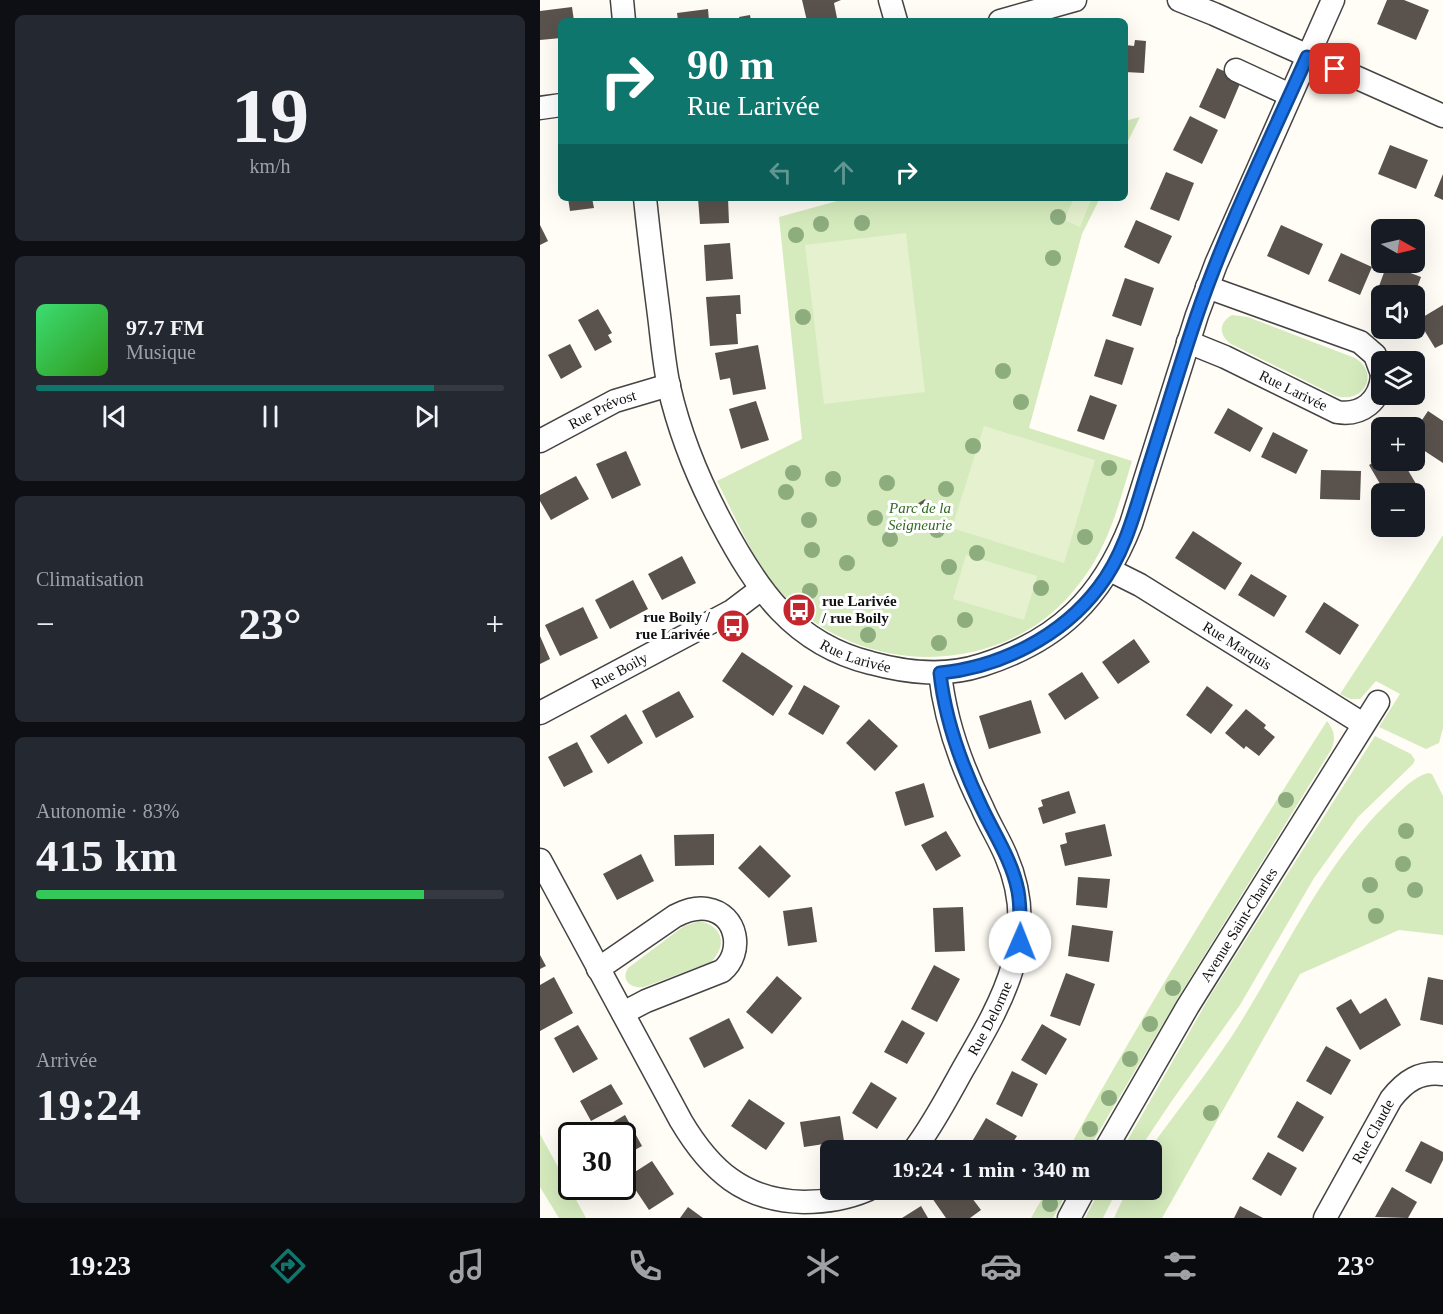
<!DOCTYPE html>
<html lang="fr">
<head>
<meta charset="utf-8">
<style>
	body { margin:0; font-family:"Times New Roman",serif; background:#242831; color:#f1f3f6; height:100vh; display:flex; flex-direction:column; font-size:22px; white-space:nowrap }
	* { box-sizing:border-box; margin:0 }
	p { font-size:20px; color:#9ea1a6 }
	.icon { flex:none; width:33px; height:33px; fill:none; stroke:currentColor; stroke-width:2; stroke-linecap:round; stroke-linejoin:round }
	.map { position:relative; flex:1; overflow:hidden }
	.sheet { display:flex; flex-direction:column; gap:15px; padding:15px; background:#0d0f14; width:540px }
	.sheet>* { flex:none }
	.guide { position:absolute; left:18px; top:18px; width:570px; height:183px; border-radius:9px; box-shadow:0 6px 24px #0002; background:#0f766e; color:#fff; overflow:hidden }
	.needle { width:39px; rotate:98deg }
	.fabs { position:absolute; left:831px; top:219px; display:grid; gap:12px }
	.fabs a { display:grid; place-items:center; width:54px; height:54px; border-radius:9px; background:#171b24; box-shadow:0 6px 24px #0002; font-size:30px }
	.speed { position:absolute; left:18px; top:1122px; display:flex; gap:12px; font-size:30px; font-weight:700; text-align:center }
	.speed>* { display:grid; place-content:center; width:78px; height:78px; border-radius:50%; background:#171b24; box-shadow:0 6px 24px #0002; line-height:1 }
	.speed .limit { border:3px solid #111; border-radius:9px; background:#fff; color:#111 }
	.pin { position:absolute; display:grid; place-items:center; width:51px; height:51px; color:#fff; margin:-26px; border-radius:12px; box-shadow:0 3px 9px #0006 }
	.me { position:absolute; width:66px; margin:-33px; rotate:1deg; stroke-linejoin:round; filter:drop-shadow(0 0 4px #0008) }
	.turn { display:flex; align-items:center; gap:21px; height:126px; padding:0 30px; font-size:27px }
	.turn .icon { width:78px; height:78px; stroke-width:2.5 }
	.turn b { display:block; font-size:42px; line-height:51px }
	.lanes { display:flex; align-items:center; height:57px; padding:0 30px; background:#0003; justify-content:center; gap:30px; direction:ltr }
	.lanes .off { opacity:.35 }
	.big { font-size:45px; font-weight:700; line-height:1.1 }
	.sheet .card { flex:1; display:flex; flex-direction:column; justify-content:center; gap:9px; min-width:0; padding:0 21px; border-radius:9px; background:#242831 }
	.sheet .dial { align-items:center; gap:0 }
	.dial b { font-size:78px; line-height:1 }
	.song { display:flex; align-items:center; gap:18px }
	.cover { width:72px; height:72px; border-radius:9px; background:linear-gradient(135deg,hsl(140 70% 55%),hsl(110 70% 35%)) }
	.played { height:6px; border-radius:3px; background:linear-gradient(90deg,#0f766e 85%,#363941 85%) }
	.keys { display:flex; justify-content:space-around; direction:ltr }
	.heat { display:flex; justify-content:space-between; align-items:center; font-size:33px; direction:ltr }
	.charge { height:9px; border-radius:4px; background:linear-gradient(90deg,#34c759 83%,#363941 0) }
	.trip { position:absolute; left:280px; top:1140px; width:342px; height:60px; border-radius:9px; background:#171b24; box-shadow:0 6px 24px #0002; font-weight:700; line-height:60px; text-align:center }
	.tab-bar { display:flex; height:96px; justify-content:space-around; align-items:center; background:#090b0e; color:#9ea1a6 }
	.tab-bar .icon { width:42px; height:42px }
	.tab-bar .active { color:#0f766e }
	.tab-bar b { font-size:27px; color:#f1f3f6 }
	main { display:flex; flex:1; min-height:0 }
	.map>svg:first-child { display:block }
	.green { fill:#d5ebbd }
	.pitch { fill:#e6f2cf }
	.building { fill:#5a524d }
	.lines { fill:none; stroke-linecap:round; stroke-linejoin:round }
	.minor-casing { stroke:#444; stroke-width:25 }
	.minor { stroke:#fff; stroke-width:22 }
	.tree { fill:#8dad7f }
	.route-casing { stroke:#114b97; stroke-width:15 }
	.route { stroke:#1a73e8; stroke-width:10 }
	.labels { text-anchor:middle; stroke-width:6; stroke-linejoin:round; paint-order:stroke }
	.street-label { font-size:15px; fill:#111; stroke:#fff }
	.park-label { font-size:15px; font-style:italic; fill:#2f6b1f; stroke:#fff }
	.poi-label { font-size:15px; font-weight:bold; fill:#111; stroke:#fff; text-anchor:start }
</style>
</head>
<body>
<main>
<section class="sheet">
<div class="card dial"><b>19</b><p>km/h</p></div>
<div class="card">
<div class="song"><i class="cover"></i><div><b>97.7 FM</b><p>Musique</p></div></div>
<div class="played"></div>
<div class="keys"><svg class="icon" aria-label="previous" viewBox="0 0 24 24"><path d="M18 5L8 12l10 7zM5 5v14"/></svg><svg class="icon" aria-label="pause" viewBox="0 0 24 24"><path d="M8 5v14M16 5v14"/></svg><svg class="icon" aria-label="next" viewBox="0 0 24 24"><path d="M6 5l10 7-10 7zM19 5v14"/></svg></div>
</div>
<div class="card"><p>Climatisation</p>
<div class="heat"><a>−</a><b class="big">23°</b><a>+</a></div>
</div>
<div class="card"><p>Autonomie · 83%</p><b class="big">415 km</b><div class="charge"></div></div>
<div class="card"><p>Arrivée</p><b class="big">19:24</b></div>
</section>
<div class="map">
<svg width="903" height="1218" viewBox="0 0 903 1218">
	<rect width="100%" height="100%" fill="#fffdf5"/>
	<!-- green -->
	<path class="green" d="M600,117L585,147V121Z
		M308,198H560L542,234L489,428L592,461C576,513 567,553 530,595C457,678 321,676 246,598C215,566 197,520 177,481L262,439L239,217Z
		M692,315L708,317L815,358C840,373 824,404 796,396L691,344C679,335 678,323 692,315Z
		M903,535V728L899,743L886,749L839,727L860,694L836,681L820,699H810L800,694L867,592Z
		M787,721C795,732 796,738 791,750L644,988L548,1150H528C608,1004 697,862 787,721Z
		M835,736L871,754L875,760L873,764L818,817L774,878L700,1005L631,1102L599,1150H582L670,996Z
		M888,773L892,774L903,796V935L859,930L760,974L622,1218H574L587,1190H612V1150H609C636,1112 666,1075 692,1036C744,955 783,862 855,796C865,787 874,777 888,773Z
		M160,921C184,927 187,946 171,962L104,987C92,989 80,981 88,968L144,926Z
		M0,1134L46,1218H19L0,1187Z
		M507,1190H528L513,1218H491Z
		M560,1190H577L563,1218H545Z"/>
	<!-- pitch -->
	<path class="pitch" d="M534,198H552L540,227L524,220Z
		M366,233L385,392L284,404L265,245Z
		M444,426L555,460L524,563L412,528Z
		M426,555L497,576L484,620L413,599Z"/>
	<!-- building -->
	<path class="building" d="M262,0H301L294,3L297,18L286,21H267Z
		M847,0H864L889,10L876,40L837,24Z
		M32,7L34,21H21V38L0,40V11Z
		M168,9L169,21H138L137,13Z
		M210,15L211,21H200L199,17Z
		M595,40L606,41L604,73L585,72V45L594,46Z
		M677,68L702,79L685,119L659,107Z
		M650,116L678,130L662,164L633,150Z
		M850,145L888,160L876,189L838,174Z
		M626,172L654,183L639,221L610,209Z
		M903,174V200L894,196Z
		M28,198H52L54,208L30,211Z
		M158,198H188L189,223L160,224Z
		M596,220L632,236L619,264L584,247Z
		M0,225L8,241L0,245Z
		M741,225L783,244L769,275L727,256Z
		M190,243L193,279L166,281L164,245Z
		M801,253L832,267L820,295L788,281Z
		M847,264L881,277L874,296H842V306L833,303Z
		M585,278L614,288L601,326L572,316Z
		M200,295L201,314H196L198,344L170,346L166,297Z
		M903,305V344L895,348L878,320Z
		M58,309L72,333L68,335L72,342L55,351L38,320Z
		M566,339L594,348L582,385L554,376Z
		M30,344L42,367L21,379L8,355Z
		M218,345L226,389L193,395L190,378L180,380L175,353Z
		M550,395L577,405L564,440L537,431Z
		M216,401L229,440L201,449L189,409Z
		M688,408L723,428L710,452L674,433Z
		M888,411L903,421V463L874,444V432Z
		M733,432L768,450L756,474L721,457Z
		M86,451L101,485L72,499L56,464Z
		M842,458V460H862L879,489L871,494H846L829,465Z
		M781,470L821,471L820,500L780,499Z
		M36,476L49,499L11,520L0,501V495Z
		M385,499L392,512L384,516L377,504Z
		M653,531L702,563L685,590L635,558Z
		M142,556L156,583L122,600L108,574Z
		M711,574L747,596L734,617L698,595Z
		M93,580L108,609L70,629L55,600Z
		M784,602L819,625L800,655L765,632Z
		M43,607L58,638L20,656L5,625Z
		M0,636L10,659L0,664Z
		M594,639L610,662L578,684L562,662Z
		M202,652L253,686L233,716L182,681Z
		M542,672L559,698L525,720L508,694Z
		M264,685L300,706L283,735L248,714Z
		M667,686L693,705L671,734L646,715Z
		M139,691L154,717L116,738L102,711Z
		M491,700L501,733L449,749L439,716Z
		M706,709L726,725L724,728L735,737L719,756L706,746L704,749L685,733Z
		M86,714L103,743L68,764L50,736Z
		M329,719L358,746L335,771L306,743Z
		M37,742L53,772L24,787L8,757Z
		M384,783L394,817L365,826L355,792Z
		M529,791L536,813L503,824L498,808L503,806L501,800Z
		M565,824L572,856L525,866L520,845L527,843L525,833Z
		M406,831L421,856L396,871L381,845Z
		M174,834V865L135,866L134,835Z
		M220,845L251,876L229,898L198,868Z
		M101,854L114,881L77,900L63,874Z
		M538,877L570,879L567,908L536,905Z
		M272,907L277,942L248,946L243,911Z
		M423,907L425,951L395,952L393,908Z
		M532,925L573,931L569,962L528,956Z
		M0,955L6,966L0,969Z
		M394,965L420,979L397,1022L371,1009Z
		M526,973L555,984L540,1026L510,1016Z
		M237,976L262,998L232,1034L206,1012Z
		M14,977L33,1013L0,1031V985Z
		M888,977L903,980V1025L880,1020Z
		M846,998L861,1025L820,1050L796,1008L811,999L820,1014Z
		M189,1018L204,1048L164,1068L149,1038Z
		M362,1020L385,1033L367,1064L344,1052Z
		M502,1024L527,1039L506,1075L481,1060Z
		M38,1025L58,1059L33,1073L14,1038Z
		M786,1046L811,1060L791,1095L766,1081Z
		M472,1071L498,1084L482,1117L456,1104Z
		M331,1082L357,1098L337,1129L312,1113Z
		M71,1084L83,1104L51,1121L40,1101Z
		M209,1099L245,1123L226,1150L191,1126Z
		M757,1101L784,1117L763,1152L737,1137Z
		M85,1115L102,1146L82,1157V1136H61L58,1131Z
		M300,1116L304,1141L264,1147L260,1122Z
		M446,1118L477,1136L468,1150H427Z
		M881,1141L903,1152V1160L891,1184L865,1171Z
		M728,1152L757,1168L741,1196L712,1179Z
		M112,1161L134,1194L109,1210L87,1177Z
		M852,1187L877,1202L868,1218L835,1217Z
		M403,1190H426L441,1210L430,1218H406L392,1198Z
		M381,1206L388,1218H362Z
		M700,1206L723,1218H694Z
		M148,1207L163,1218H140Z"/>
	<g class="lines">
		<defs>
			<g id="minor">
				<path d="M82,0L84,21"/>
				<path d="M350,0L356,21"/>
				<path d="M639,0L674,14L903,116"/>
				<path d="M460,21L535,0"/>
				<path d="M696,70L750,95"/>
				<path d="M0,108L21,105"/>
				<path id="s1" d="M105,198C109,237 114,276 119,315C122,339 124,364 129,387C140,435 158,479 181,522C216,588 253,644 331,663C368,673 405,677 442,665C518,641 562,598 591,524L657,315L676,264L793,0"/>
				<path d="M667,287L820,342L835,355L842,374"/>
				<path id="s2" d="M648,342L685,357L797,412C822,416 840,401 842,376"/>
				<path id="s3" d="M0,441L75,401L129,385"/>
				<path id="s4" d="M570,570L600,585L823,724"/>
				<path id="s5" d="M0,713L192,611L221,589"/>
				<path d="M0,860L141,1121C170,1170 204,1201 264,1202C286,1202 306,1199 327,1190"/>
				<path d="M58,969L135,916C145,911 155,907 167,909C198,914 204,953 182,971L106,1001L83,1013"/>
				<path id="s6" d="M374,1150C393,1125 408,1096 423,1069C463,1000 501,936 466,856C459,839 449,824 442,807C421,765 405,720 400,673"/>
				<path id="s7" d="M565,1150L648,1006L838,702"/>
				<path d="M529,1218L544,1190"/>
				<path id="s8" d="M785,1218L851,1099C865,1081 880,1071 903,1074"/>
			</g>
		</defs>
		<!-- minor casing -->
		<use href="#minor" class="minor-casing"/>
		<!-- minor -->
		<use href="#minor" class="minor"/>
	</g>
	<!-- trees -->
	<g class="tree">
		<circle cx="518" cy="217" r="8"/>
		<circle cx="322" cy="223" r="8"/>
		<circle cx="281" cy="224" r="8"/>
		<circle cx="256" cy="235" r="8"/>
		<circle cx="513" cy="258" r="8"/>
		<circle cx="263" cy="317" r="8"/>
		<circle cx="463" cy="371" r="8"/>
		<circle cx="481" cy="402" r="8"/>
		<circle cx="433" cy="446" r="8"/>
		<circle cx="569" cy="468" r="8"/>
		<circle cx="253" cy="473" r="8"/>
		<circle cx="293" cy="479" r="8"/>
		<circle cx="347" cy="483" r="8"/>
		<circle cx="406" cy="489" r="8"/>
		<circle cx="246" cy="492" r="8"/>
		<circle cx="335" cy="518" r="8"/>
		<circle cx="269" cy="520" r="8"/>
		<circle cx="397" cy="530" r="8"/>
		<circle cx="545" cy="537" r="8"/>
		<circle cx="350" cy="539" r="8"/>
		<circle cx="272" cy="550" r="8"/>
		<circle cx="437" cy="553" r="8"/>
		<circle cx="307" cy="563" r="8"/>
		<circle cx="409" cy="567" r="8"/>
		<circle cx="501" cy="588" r="8"/>
		<circle cx="270" cy="591" r="8"/>
		<circle cx="425" cy="620" r="8"/>
		<circle cx="328" cy="635" r="8"/>
		<circle cx="399" cy="643" r="8"/>
		<circle cx="746" cy="800" r="8"/>
		<circle cx="866" cy="831" r="8"/>
		<circle cx="863" cy="864" r="8"/>
		<circle cx="830" cy="885" r="8"/>
		<circle cx="875" cy="890" r="8"/>
		<circle cx="836" cy="916" r="8"/>
		<circle cx="633" cy="988" r="8"/>
		<circle cx="610" cy="1024" r="8"/>
		<circle cx="590" cy="1059" r="8"/>
		<circle cx="569" cy="1098" r="8"/>
		<circle cx="671" cy="1113" r="8"/>
		<circle cx="550" cy="1129" r="8"/>
		<circle cx="510" cy="1204" r="8"/>
	</g>
	<g class="lines">
		<defs>
			<path id="route" d="M480,942C480,925 481,907 478,891C472,860 454,834 441,806C421,764 405,720 400,673C461,667 522,636 559,587C586,552 596,507 609,466C625,416 640,365 657,315C687,227 729,142 767,57L795,69"/>
		</defs>
		<!-- route casing -->
		<use href="#route" class="route-casing"/>
		<!-- route -->
		<use href="#route" class="route"/>
	</g>
	<!-- icons -->
	<defs>
		<symbol id="bus-disc" viewBox="-11 -11 22 22"><circle r="9.5" fill="#c4262e" stroke="#fff"/><path d="M-5-6H5V4H4V6H2V4H-2V6H-4V4H-5ZM-3.5-4V0h7V-4ZM-3.5 1.2v1.5H-2V1.2ZM2 1.2v1.5H3.5V1.2Z" fill="#fff"/></symbol>
	</defs>
	<g fill-rule="evenodd">
		<use href="#bus-disc" x="240" y="591" width="38" height="38"/>
		<use href="#bus-disc" x="174" y="607" width="38" height="38"/>
	</g>
	<g class="labels">
		<!-- street labels -->
		<g class="street-label">
			<text dy="5" stroke="none"><textPath href="#s2" startOffset="116">Rue Larivée</textPath></text>
			<text dy="5" stroke="none"><textPath href="#s3" startOffset="70">Rue Prévost</textPath></text>
			<text dy="5" stroke="none"><textPath href="#s4" startOffset="148">Rue Marquis</textPath></text>
			<text dy="5" stroke="none"><textPath href="#s1" startOffset="532">Rue Larivée</textPath></text>
			<text dy="5" stroke="none"><textPath href="#s5" startOffset="90">Rue Boily</textPath></text>
			<text dy="5" stroke="none"><textPath href="#s7" startOffset="262">Avenue Saint-Charles</textPath></text>
			<text dy="5" stroke="none"><textPath href="#s6" startOffset="152">Rue Delorme</textPath></text>
			<text dy="5" stroke="none"><textPath href="#s8" startOffset="99">Rue Claude</textPath></text>
		</g>
		<!-- park labels -->
		<g class="park-label">
			<text x="380" y="513">Parc de la<tspan x="380" dy="17">Seigneurie</tspan></text>
		</g>
		<!-- poi labels -->
		<g class="poi-label">
			<text x="282" y="606">rue Larivée<tspan x="282" dy="17">/ rue Boily</tspan></text>
			<text x="170" y="622" text-anchor="end">rue Boily /<tspan x="170" dy="17">rue Larivée</tspan></text>
		</g>
	</g>
</svg>
<div class="fabs">
<a><svg class="needle" viewBox="-14 -14 28 28"><path d="M0-13l5 13h-10z" fill="#e53935"/><path d="M0 13l5-13h-10z" fill="#9ea1a6"/></svg></a>
<a><svg class="icon" aria-label="sound" viewBox="0 0 24 24"><path d="M4 9h4l5-4v14l-5-4H4zM17 9q2 3 0 6"/></svg></a>
<a><svg class="icon" aria-label="layers" viewBox="0 0 24 24"><path d="M12 4l9 5-9 5-9-5zM3 14l9 5 9-5"/></svg></a>
<a>+</a>
<a>−</a>
</div>
<div class="speed"><div class="limit">30</div></div>
<div class="pin" style="left:795px;top:69px;background:#d93025"><svg class="icon" aria-label="arrive" viewBox="0 0 24 24"><path d="M6 21V4h12l-3 4 3 4H6"/></svg></div>
<svg class="me" style="left:480px;top:942px" viewBox="-20 -20 40 40"><circle r="19" fill="#fff"/><path d="M0-13L10 11 0 6-10 11z" fill="#1a73e8"/></svg>
<div class="trip">19:24 · 1 min · 340 m</div>
<div class="guide">
<div class="turn"><svg class="icon" aria-label="right" viewBox="0 0 24 24"><path d="M7 20v-9h11M14 6l5 5-5 5"/></svg><div><b>90 m</b>Rue Larivée</div></div>
<div class="lanes"><svg class="icon off" aria-label="left" viewBox="0 0 24 24"><path d="M17 20v-9H6M10 6l-5 5 5 5"/></svg><svg class="icon off" aria-label="ahead" viewBox="0 0 24 24"><path d="M12 20V5M6 11l6-6 6 6"/></svg><svg class="icon" aria-label="right" viewBox="0 0 24 24"><path d="M7 20v-9h11M14 6l5 5-5 5"/></svg></div>
</div>
</div>
</main>
<nav class="tab-bar">
<b>19:23</b>
<svg class="icon active" aria-label="directions" viewBox="0 0 24 24"><path d="M12 3l9 9-9 9-9-9zM9 14v-3h6M13 9l2 2-2 2"/></svg>
<svg class="icon" aria-label="music" viewBox="0 0 24 24"><path d="M9 18V5l10-2v13"/><circle cx="6" cy="18" r="3"/><circle cx="16" cy="16" r="3"/></svg>
<svg class="icon" aria-label="phone" viewBox="0 0 24 24"><path d="M5 4h4l2 5-3 2q2 4 5 5l2-3 5 2v4C11 20 4 13 5 4z"/></svg>
<svg class="icon" aria-label="climate" viewBox="0 0 24 24"><path d="M12 3v18M4 7l16 10M4 17L20 7"/></svg>
<svg class="icon" aria-label="car" viewBox="0 0 24 24"><path d="M5 17H2v-5l4-1 3-4h7l3 4 3 1v5h-3M9 17h6M6 11h13"/><circle cx="7" cy="17" r="2"/><circle cx="17" cy="17" r="2"/></svg>
<svg class="icon" aria-label="filters" viewBox="0 0 24 24"><path d="M4 7h16M4 17h16"/><circle cx="9" cy="7" r="2"/><circle cx="15" cy="17" r="2"/></svg>
<b>23°</b>
</nav>
</body>
</html>
